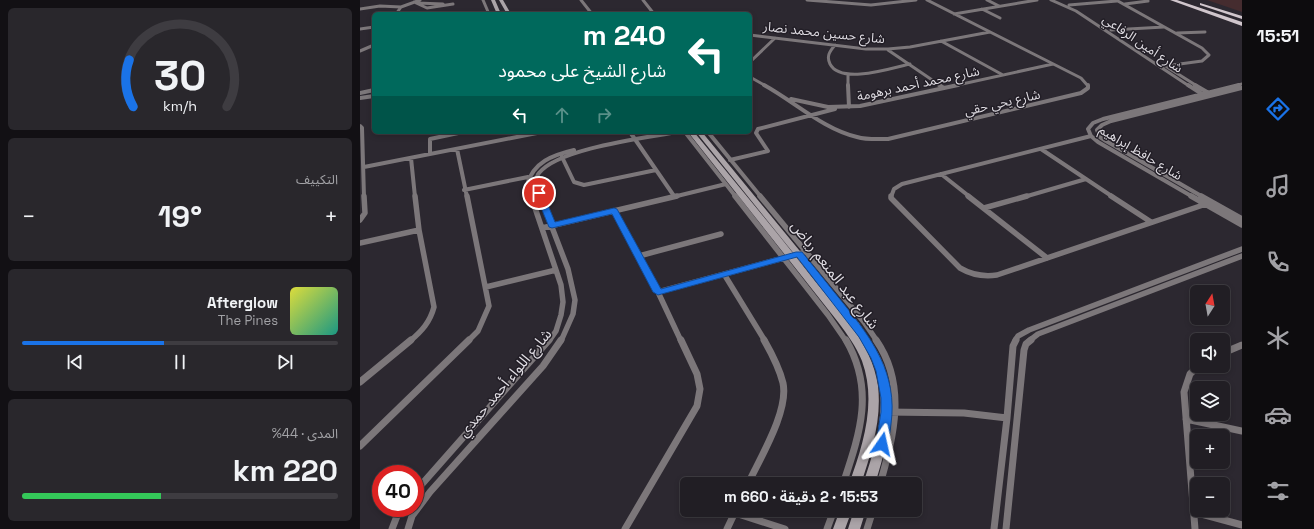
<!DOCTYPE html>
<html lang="ar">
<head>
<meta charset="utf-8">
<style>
	body { margin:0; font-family:"Space Grotesk","Noto Sans Arabic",sans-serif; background:#29272c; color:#f1f3f6; direction:rtl; height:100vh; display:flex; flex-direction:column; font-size:15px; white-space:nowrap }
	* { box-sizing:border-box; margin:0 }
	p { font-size:13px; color:#a2a2a6 }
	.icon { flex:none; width:22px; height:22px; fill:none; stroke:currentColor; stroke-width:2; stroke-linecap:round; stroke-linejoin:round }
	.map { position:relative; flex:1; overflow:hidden; direction:ltr }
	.panel { display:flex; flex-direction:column; gap:8px; padding:8px; background:#121014; width:360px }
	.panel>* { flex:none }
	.hud { position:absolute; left:12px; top:12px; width:380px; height:122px; border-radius:6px; box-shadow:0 2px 6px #0003,0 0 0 1px #3e3c41; direction:rtl; background:#00695c; color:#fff; overflow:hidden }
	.needle { width:26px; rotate:11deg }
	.tools { position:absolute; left:830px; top:285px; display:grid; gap:8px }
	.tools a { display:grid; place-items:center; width:40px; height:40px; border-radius:6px; background:#211e24; box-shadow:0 2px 6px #0003,0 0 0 1px #3e3c41; font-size:20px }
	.speed { position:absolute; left:12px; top:465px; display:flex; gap:8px; font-size:20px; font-weight:700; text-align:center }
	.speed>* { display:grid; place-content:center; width:52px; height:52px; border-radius:50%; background:#211e24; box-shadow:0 2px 6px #0003,0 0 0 1px #3e3c41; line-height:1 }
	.speed .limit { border:6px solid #d22; background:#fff; color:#111 }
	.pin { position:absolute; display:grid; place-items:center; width:34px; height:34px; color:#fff; margin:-17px; border:2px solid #fff; border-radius:50%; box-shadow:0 1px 4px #0007 }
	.me { position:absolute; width:44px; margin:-22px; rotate:11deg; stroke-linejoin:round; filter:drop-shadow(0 0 3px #0008) }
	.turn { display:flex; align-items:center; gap:14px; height:84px; padding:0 20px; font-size:18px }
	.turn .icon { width:52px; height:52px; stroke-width:2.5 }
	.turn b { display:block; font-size:28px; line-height:34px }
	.lanes { display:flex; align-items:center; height:38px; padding:0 20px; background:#0003; justify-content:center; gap:20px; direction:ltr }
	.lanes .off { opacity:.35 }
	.big { font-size:30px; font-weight:600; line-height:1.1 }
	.panel .card { flex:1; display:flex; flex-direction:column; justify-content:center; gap:6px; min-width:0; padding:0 14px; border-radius:6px; background:#29272c }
	.panel .dial { align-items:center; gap:0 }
	.dial svg { height:104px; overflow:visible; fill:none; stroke:#3e3c41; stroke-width:7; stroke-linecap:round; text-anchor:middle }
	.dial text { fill:#f1f3f6; stroke:none }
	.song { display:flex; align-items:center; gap:12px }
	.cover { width:48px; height:48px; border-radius:6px; background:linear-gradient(135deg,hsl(60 70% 55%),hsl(170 70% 35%)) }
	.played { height:4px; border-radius:2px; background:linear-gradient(90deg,#1a73e8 45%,#3e3c41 45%) }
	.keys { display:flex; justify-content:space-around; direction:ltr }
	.heat { display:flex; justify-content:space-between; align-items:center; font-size:22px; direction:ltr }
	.charge { height:6px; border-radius:3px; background:linear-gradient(90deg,#34c759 44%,#3e3c41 0) }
	.trip { position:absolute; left:320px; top:477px; width:242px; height:40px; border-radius:6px; background:#211e24; box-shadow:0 2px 6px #0003,0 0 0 1px #3e3c41; font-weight:600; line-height:40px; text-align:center; direction:rtl }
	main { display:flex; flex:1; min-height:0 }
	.menu { display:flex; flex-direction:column; width:72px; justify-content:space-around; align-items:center; background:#0d0c0e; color:#a2a2a6 }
	.menu .icon { width:28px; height:28px }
	.menu .current { color:#1a73e8 }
	.menu b { font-size:18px; color:#f1f3f6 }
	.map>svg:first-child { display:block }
	.green { fill:#452c2f }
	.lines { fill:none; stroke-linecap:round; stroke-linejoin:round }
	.street-far3 { stroke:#7c777a; stroke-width:3 }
	.street-far2 { stroke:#7c777a; stroke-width:4 }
	.street-far1 { stroke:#7c777a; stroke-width:5.5 }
	.street { stroke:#7c777a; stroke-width:7 }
	.secondary { fill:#aba4a8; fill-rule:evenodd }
	.primary { fill:#d0c6cc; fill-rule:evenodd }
	.route { fill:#1a73e8; stroke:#114b97 }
	.labels { text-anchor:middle; stroke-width:3; stroke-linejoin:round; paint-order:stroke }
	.far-street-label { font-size:13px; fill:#dfdce2; stroke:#221e26 }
	.street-label { font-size:15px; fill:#dfdce2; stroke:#221e26 }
</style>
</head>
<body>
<main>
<nav class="menu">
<b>15:51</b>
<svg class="icon current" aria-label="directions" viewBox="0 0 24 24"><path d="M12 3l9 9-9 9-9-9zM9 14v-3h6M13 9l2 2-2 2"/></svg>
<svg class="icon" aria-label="music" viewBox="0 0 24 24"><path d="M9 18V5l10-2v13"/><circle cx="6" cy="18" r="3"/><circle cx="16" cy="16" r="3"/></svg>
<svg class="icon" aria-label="phone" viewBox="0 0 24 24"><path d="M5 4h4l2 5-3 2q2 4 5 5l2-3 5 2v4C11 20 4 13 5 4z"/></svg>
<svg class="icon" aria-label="climate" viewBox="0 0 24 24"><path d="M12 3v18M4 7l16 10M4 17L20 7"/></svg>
<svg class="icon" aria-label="car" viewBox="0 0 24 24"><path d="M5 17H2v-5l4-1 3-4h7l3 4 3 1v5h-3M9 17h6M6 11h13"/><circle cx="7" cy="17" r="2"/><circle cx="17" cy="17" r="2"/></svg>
<svg class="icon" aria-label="filters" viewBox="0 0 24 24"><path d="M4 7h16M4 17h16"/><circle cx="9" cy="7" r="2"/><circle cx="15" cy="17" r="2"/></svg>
</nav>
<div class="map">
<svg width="882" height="529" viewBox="0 0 882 529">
	<rect width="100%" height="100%" fill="#2c2830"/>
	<!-- green -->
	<path class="green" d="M847,0H882V12Z"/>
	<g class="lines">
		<!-- street-far3 -->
		<path class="street-far3" d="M123,0L129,14
			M221,0L232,14
			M283,0L294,14
			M447,0L511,5L556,0
			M567,0L721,78L728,86
			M627,0L639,6
			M691,0L716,11L829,86
			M756,0L842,48L849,55L842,61L805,66
			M54,2L67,8L93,4
			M57,3L83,4
			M765,4L788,1
			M709,5L757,1
			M0,9L20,6L41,7
			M622,9L640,18
			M36,14L41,7L60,0
			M594,14L677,0
			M0,29L14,27
			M751,30L804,27
			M817,33L845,32
			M390,35L506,49H528L550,47L630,32
			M581,41L643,75
			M475,45C470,51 466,56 470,64C481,85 532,68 550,64
			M528,50L581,86
			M0,51L14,45
			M390,62L415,38
			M807,67L837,86
			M488,74V86
			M390,77L406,86
			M593,86L693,64
			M875,86L882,84"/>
		<!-- street-far2 -->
		<path class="street-far2" d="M404,85C435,102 463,129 497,137C507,140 518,139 528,139L721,93L728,88V85
			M488,85L489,107
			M579,85L584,88
			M828,85L842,94
			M835,85L847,92
			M0,93L14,90
			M0,98L14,96
			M431,99L468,107L500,106L598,85
			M0,126L2,128L4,197
			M270,132L314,196
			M325,132L376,197
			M348,132L401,197
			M97,149L107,197
			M681,149L753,197
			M70,154V139L103,132
			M202,157L214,182L224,185L296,170
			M51,158L55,197
			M370,160L408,151L396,133L398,129L475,109
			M4,167L182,132
			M581,174L610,197
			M104,190L168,177
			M171,197L167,185C173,162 193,155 214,150
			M180,197C178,190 174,179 179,173C199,148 285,138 317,132
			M313,197L366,184
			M531,197L534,189L542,184L731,136
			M664,197L726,179
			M833,197L738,142L731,136L728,129L733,123L743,119L879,85
			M843,197L746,141L740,137L737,130L742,125L751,121L882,88"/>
		<!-- street-far1 -->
		<path class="street-far1" d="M107,196L129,306L118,331L108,341
			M171,196L201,285L203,302L201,315L196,331L189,341
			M180,196L208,269L215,300L213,314L201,341
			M375,196L468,315L486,341
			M400,196L504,322L517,341
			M531,196V198L600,268C612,275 624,277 637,275L846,204
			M608,196L687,258
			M751,196L791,222
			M831,196L882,225
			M841,196L882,219
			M624,208L667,196
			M254,211L298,292L321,341
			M0,220L5,213L4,196
			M182,228L317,196
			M0,243L59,230
			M279,256L361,234
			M364,274L405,341
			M126,287L196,270
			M298,292L442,253
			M50,341C62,331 70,322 74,307L59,230L55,196
			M655,341L658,336L669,330L882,249
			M669,341L678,334L882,256"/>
		<!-- street -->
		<path class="street" d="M516,340C547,385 534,435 520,484
			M863,353L882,345
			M0,382L51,340
			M527,412L604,413L647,418
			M826,419L882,431
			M0,446L109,340
			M388,484C400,458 429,411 423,383C419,367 412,354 404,340
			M483,484C500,433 515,390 486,340
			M55,492L189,340
			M834,512L882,525
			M375,513L425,529
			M32,529L37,516L43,508
			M48,529L52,516L70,492L183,366L201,340
			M265,529L337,406L340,389L337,374L321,340
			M367,529L376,510
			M467,529L474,510
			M507,529L513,510
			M634,529L647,418L653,346L656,340
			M646,529L664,350L666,344L671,340
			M835,529L824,392L830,374L838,366"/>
		<!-- secondary -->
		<path class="secondary" d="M131,0H135L141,14H137Z
			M139,0H143L151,14H147Z
			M328,132H334C373,180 413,227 451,276C477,309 512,342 518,386C522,420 511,453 501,484H489C503,445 517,402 502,361C496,346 487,334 478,322Z
			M336,132H342L499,323C508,337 518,350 524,366C538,406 527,445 515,484H503C516,445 529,404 514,364C509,351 501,339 493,327Z
			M480,510H492L485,529H473Z
			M494,510H506L500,529H488Z"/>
		<!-- primary -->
		<path class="primary" d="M810,0H817L882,22V26Z
			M840,3L882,16V19L840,5Z"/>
	</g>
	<!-- route -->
	<path class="route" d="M179,191L183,193L195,222L254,208L257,209L301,289L436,252H442C456,269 469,286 483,303C512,339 538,374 531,424C530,432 529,441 526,448L522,449L517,448L516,444L521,412V398L516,371L511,358L499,337L437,257L298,295L293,292L252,214L192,228L189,227L175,193Z"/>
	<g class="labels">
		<!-- far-street labels -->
		<g class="far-street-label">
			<text transform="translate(464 32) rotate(6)" y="5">شارع حسين محمد نصار</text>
			<text transform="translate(783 43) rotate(34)" y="5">شارع أمين الرفاعي</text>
			<text transform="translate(558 83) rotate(-12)" y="5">شارع محمد أحمد برهومة</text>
			<text transform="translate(642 102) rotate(-13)" y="5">شارع يحي حقي</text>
			<text transform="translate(781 152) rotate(31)" y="5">شارع حافظ إبراهيم</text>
		</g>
		<!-- street labels -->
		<g class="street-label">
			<text transform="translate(475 275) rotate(52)" y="5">شارع عبد المنعم رياض</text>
			<text transform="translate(145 383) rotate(-50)" y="5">شارع اللواء أحمد حمدي</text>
		</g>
	</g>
</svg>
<div class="tools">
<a><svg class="needle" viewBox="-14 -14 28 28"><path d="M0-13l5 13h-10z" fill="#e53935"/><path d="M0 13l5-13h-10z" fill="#a2a2a6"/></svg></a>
<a><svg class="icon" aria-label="sound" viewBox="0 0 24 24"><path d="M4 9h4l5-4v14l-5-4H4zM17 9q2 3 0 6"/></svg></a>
<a><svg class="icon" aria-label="layers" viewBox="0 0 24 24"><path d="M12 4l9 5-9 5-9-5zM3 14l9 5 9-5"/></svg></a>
<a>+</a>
<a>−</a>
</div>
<div class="speed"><div class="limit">40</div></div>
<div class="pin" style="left:179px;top:193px;background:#d93025"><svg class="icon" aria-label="arrive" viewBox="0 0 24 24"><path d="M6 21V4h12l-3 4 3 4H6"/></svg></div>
<svg class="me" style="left:522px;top:444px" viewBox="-20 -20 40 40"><path d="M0-17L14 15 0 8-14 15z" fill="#1a73e8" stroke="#fff" stroke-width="4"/></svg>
<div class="trip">15:53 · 2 دقيقة · 660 m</div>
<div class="hud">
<div class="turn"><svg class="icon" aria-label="left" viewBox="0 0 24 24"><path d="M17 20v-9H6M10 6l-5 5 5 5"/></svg><div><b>240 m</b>شارع الشيخ على محمود</div></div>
<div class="lanes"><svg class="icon" aria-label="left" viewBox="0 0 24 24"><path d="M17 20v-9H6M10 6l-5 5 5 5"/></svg><svg class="icon off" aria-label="ahead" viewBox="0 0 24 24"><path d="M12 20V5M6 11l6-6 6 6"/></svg><svg class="icon off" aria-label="right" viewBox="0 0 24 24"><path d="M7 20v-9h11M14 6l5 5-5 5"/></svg></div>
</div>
</div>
<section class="panel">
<div class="card dial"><svg viewBox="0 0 100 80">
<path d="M14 69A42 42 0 1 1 86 69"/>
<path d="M14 69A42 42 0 0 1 11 33" stroke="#1a73e8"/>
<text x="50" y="56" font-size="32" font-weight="700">30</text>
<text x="50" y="72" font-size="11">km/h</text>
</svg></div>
<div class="card"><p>التكييف</p>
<div class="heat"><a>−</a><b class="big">19°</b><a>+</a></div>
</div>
<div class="card">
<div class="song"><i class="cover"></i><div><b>Afterglow</b><p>The Pines</p></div></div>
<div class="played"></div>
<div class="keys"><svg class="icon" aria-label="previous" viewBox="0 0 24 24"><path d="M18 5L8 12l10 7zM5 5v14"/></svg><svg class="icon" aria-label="pause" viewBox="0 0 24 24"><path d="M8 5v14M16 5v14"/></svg><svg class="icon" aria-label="next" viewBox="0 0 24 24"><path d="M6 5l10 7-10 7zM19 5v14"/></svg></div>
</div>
<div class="card"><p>المدى · 44%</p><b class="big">220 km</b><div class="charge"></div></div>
</section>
</main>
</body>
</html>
